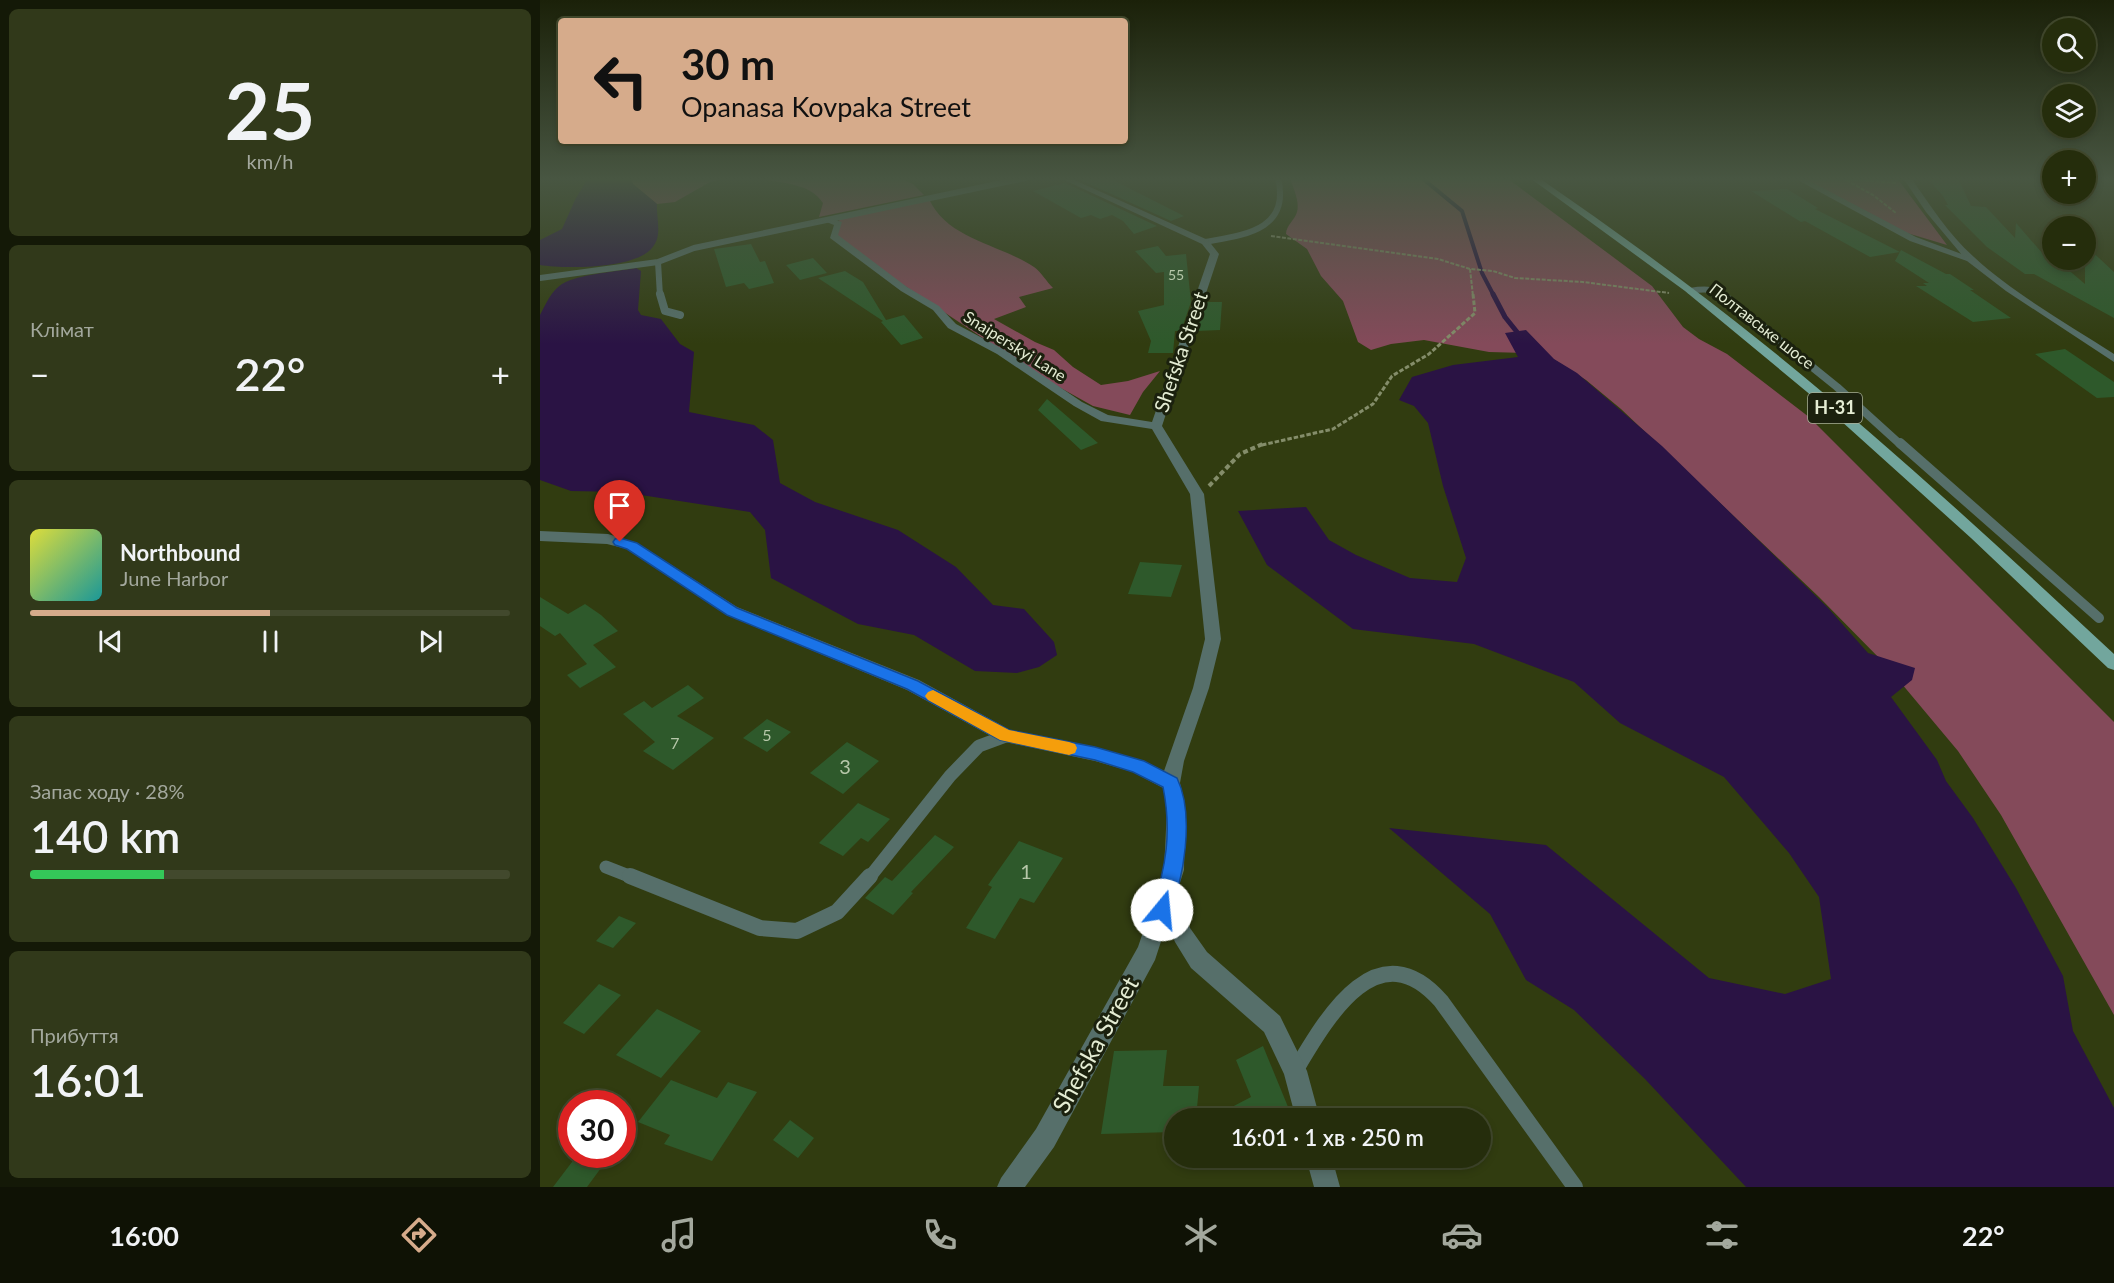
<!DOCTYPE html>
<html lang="uk">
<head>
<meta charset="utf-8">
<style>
	body { margin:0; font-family:Lato,sans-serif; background:#31391a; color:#f1f3f6; height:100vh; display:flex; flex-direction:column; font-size:22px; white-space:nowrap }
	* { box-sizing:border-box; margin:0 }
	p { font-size:20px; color:#a3a89d }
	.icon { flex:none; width:33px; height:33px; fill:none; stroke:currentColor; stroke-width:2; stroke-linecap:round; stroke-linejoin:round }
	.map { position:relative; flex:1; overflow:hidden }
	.drawer { display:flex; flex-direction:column; gap:9px; padding:9px; background:#141907; width:540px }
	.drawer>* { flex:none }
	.guide { position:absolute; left:18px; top:18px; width:570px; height:126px; border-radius:6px; box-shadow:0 3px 9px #0003,0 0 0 2px #42492d; background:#d6ab8b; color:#111; overflow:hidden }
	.fabs { position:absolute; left:1502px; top:18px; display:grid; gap:12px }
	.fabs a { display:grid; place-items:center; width:54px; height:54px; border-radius:50%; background:#252d0c; box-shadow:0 3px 9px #0003,0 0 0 2px #42492d; font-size:30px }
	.speed { position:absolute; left:18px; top:1090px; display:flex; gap:12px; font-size:30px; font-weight:700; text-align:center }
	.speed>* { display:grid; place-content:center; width:78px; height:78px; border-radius:50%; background:#252d0c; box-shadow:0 3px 9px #0003,0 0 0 2px #42492d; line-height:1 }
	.speed .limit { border:9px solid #d22; background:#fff; color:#111 }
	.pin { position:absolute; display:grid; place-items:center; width:51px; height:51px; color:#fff; margin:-62px -26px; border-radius:50% 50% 50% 0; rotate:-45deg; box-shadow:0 0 6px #0007 }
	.pin .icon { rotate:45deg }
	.me { position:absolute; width:66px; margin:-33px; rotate:17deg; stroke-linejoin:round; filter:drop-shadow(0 0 4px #0008) }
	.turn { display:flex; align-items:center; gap:21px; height:126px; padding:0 24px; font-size:27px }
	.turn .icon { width:78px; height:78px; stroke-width:2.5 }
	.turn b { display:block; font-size:42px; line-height:51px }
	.big { font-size:45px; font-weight:600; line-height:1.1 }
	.drawer .tile { flex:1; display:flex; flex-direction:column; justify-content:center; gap:9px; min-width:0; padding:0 21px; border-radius:9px; background:#31391a }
	.drawer .dial { align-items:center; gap:0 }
	.dial b { font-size:78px; line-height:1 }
	.song { display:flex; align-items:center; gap:18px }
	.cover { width:72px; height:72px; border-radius:9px; background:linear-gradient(135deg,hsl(60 70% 55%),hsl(180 70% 35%)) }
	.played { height:6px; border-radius:3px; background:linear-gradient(90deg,#d6ab8b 50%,#42492d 50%) }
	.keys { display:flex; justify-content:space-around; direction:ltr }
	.heat { display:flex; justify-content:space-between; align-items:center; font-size:33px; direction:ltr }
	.charge { height:9px; border-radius:4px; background:linear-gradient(90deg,#34c759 28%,#42492d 0) }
	.trip { position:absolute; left:624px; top:1108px; width:327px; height:60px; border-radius:30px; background:#252d0c; box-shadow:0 3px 9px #0003,0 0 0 2px #42492d; font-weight:600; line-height:60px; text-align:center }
	.dock { display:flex; height:96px; justify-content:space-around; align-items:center; background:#0f1205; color:#a3a89d }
	.dock .icon { width:42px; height:42px }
	.dock .active { color:#d6ab8b }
	.dock b { font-size:27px; color:#f1f3f6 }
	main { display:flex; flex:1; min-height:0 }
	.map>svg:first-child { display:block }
	.green { fill:#844a5a }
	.water { fill:#2a1344 }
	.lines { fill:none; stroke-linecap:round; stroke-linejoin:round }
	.stream-far1 { stroke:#2a1344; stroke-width:4 }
	.stream { stroke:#2a1344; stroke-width:5 }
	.building { fill:#2e592b }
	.path-far2 { stroke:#848d6a; stroke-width:2; stroke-dasharray:4 1.5; stroke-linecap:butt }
	.path-far1 { stroke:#848d6a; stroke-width:3; stroke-dasharray:4.5 2; stroke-linecap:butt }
	.path { stroke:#848d6a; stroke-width:4; stroke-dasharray:5 3; stroke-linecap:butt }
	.service-far4 { stroke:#566f6a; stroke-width:6 }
	.service-far3 { stroke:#566f6a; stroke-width:8 }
	.service-far2 { stroke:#566f6a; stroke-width:10 }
	.service-far1 { stroke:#566f6a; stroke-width:13 }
	.service { stroke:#566f6a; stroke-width:16 }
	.minor { fill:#566f6a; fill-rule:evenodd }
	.tertiary { fill:#566f6a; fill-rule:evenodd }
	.primary { fill:#72a69d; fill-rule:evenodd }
	.route { fill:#1a73e8; stroke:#114b97; stroke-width:1.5 }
	.slow { fill:#f59e0b }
	.labels { text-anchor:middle; stroke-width:6; stroke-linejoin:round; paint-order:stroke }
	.far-number-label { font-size:14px; fill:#b6c7a9 }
	.far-street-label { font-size:16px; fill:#e4ecd3; stroke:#1b210e }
	.number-label { font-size:16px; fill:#b6c7a9 }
	.shield { fill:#1b210e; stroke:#a8af98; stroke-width:1.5 }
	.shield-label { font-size:18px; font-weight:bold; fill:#e4ecd3 }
	.street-label { font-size:20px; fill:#e4ecd3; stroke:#1b210e }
	.near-number-label { font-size:20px; fill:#b6c7a9 }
	.near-street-label { font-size:24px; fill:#e4ecd3; stroke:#1b210e }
</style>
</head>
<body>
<main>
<section class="drawer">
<div class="tile dial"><b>25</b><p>km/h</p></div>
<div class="tile"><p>Клімат</p>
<div class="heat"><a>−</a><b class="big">22°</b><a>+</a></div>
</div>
<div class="tile">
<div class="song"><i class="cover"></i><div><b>Northbound</b><p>June Harbor</p></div></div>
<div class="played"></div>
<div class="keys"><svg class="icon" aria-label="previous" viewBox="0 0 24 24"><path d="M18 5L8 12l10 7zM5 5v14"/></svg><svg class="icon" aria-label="pause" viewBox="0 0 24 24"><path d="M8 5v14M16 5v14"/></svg><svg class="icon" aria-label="next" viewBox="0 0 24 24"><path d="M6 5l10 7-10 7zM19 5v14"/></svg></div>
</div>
<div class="tile"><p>Запас ходу · 28%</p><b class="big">140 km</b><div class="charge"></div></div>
<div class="tile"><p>Прибуття</p><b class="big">16:01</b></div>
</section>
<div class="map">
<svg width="1574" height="1187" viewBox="0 0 1574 1187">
	<rect width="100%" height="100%" fill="#313c10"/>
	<!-- green -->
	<path class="green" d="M91,178H188L170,182L135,202L117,204L93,184Z
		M216,178H360L373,184L384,195L279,217L283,203C270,182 238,183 216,178Z
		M750,178H967L1112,286L1143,327L1159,339L1187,354L1269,417L1574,722V1015L1461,815L1418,751L1346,665L1279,597L1081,409L1046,380L1010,357L986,353L949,352L884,340L851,344L831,350L818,342L803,301L781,276L767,249L746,234C746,225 755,220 757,212C760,201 753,188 750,178Z
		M1263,178H1357L1407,245L1367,233Z
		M389,199C408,240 460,244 494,267C501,272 507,282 513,288L479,297L486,307L454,319L495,342L514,350L533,367L561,385L588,381L620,371L603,392L590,415L553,406L501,377L341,270L295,235L300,218Z"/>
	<!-- water -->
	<path class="water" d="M48,178H91L93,184L117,204C116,218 123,236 112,248C95,269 25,269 0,265V240L22,229L35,200Z
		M96,268L101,271L98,310L101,315L121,319L140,344L154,352L149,412L214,425L233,440L240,483L275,502L358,530L416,567L453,605L484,609L514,642L517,655L499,667L477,673L435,671L374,635L318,624L231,578L225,530L210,512L82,492L31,491L0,480V315C6,304 11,291 22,284C39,274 75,272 96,268Z
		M986,330L1014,359L1037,373L1122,446L1288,608L1328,653L1375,668L1372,680L1351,697L1397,760L1406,781L1433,818L1476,888L1523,976L1533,1031L1574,1108V1187H1206L1105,1079L1034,1010L986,980L950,914L849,828L1006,845L1169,978L1245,994L1291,979L1279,897L1249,853L1184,777L1080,723L1034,682L934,644L813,629L727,565L698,511L766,507L789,540L816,555L870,578L917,582L926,558L903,486L888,423L874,406L859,400L872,377L913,365L978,357L965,333Z"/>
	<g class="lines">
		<!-- stream-far1 -->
		<path class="stream-far1" d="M882,178L922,211L942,273L954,296"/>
		<!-- stream -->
		<path class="stream" d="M953,294L965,317L981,337"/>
	</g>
	<!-- building -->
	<path class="building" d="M569,178L644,216L631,221L538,179Z
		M1387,178H1418L1431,206L1446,207L1475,238L1476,223L1510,262H1519L1545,284V245L1574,272V318L1494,274H1485L1447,247L1405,205H1408L1403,196Z
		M525,183L617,226L594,234L583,221L572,215L560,219L551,215L541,218L493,191Z
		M1247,189L1278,208L1275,209L1360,252L1330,257L1265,221L1261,222L1211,191Z
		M211,244L220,262L225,261L234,283L209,289L204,283L186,287L174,249Z
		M618,246L626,256L646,254L651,302L641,331H635L633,353H608L611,341L598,311L624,305V272L616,273L595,251Z
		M1361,250L1406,274H1410L1434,290H1430L1471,318L1433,322L1376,286H1387L1383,283H1389L1355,261Z
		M273,258L287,273L260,280L246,265Z
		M305,271L323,282L346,320L364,315L383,338L361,345L341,322L343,321L278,278Z
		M665,302H682L680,330L656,331Z
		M1525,349L1574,382V397L1557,398L1495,354Z
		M507,399L558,443L541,450L498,410Z
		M600,562L642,565L631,597L588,594Z
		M0,597L28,614L45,604L61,615L78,631L53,645L76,667L40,688L27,675L47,664L20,633L15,636L0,626Z
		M148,685L164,698L137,716L174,738L133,770L103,751L115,742L83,714L104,701L112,708Z
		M227,719L251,732L227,752L203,738Z
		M307,742L339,761L303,794L270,773Z
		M318,803L350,819L328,842L321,838L303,856L279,843Z
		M395,835L414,847L371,892L373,893L353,915L325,898L345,877L352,881Z
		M479,841L523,858L494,903L480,898L455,939L426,928L452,887L448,885Z
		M79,916L96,923L73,948L56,941Z
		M59,984L81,995L44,1034L23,1023Z
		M117,1009L161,1031L121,1078L76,1055Z
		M723,1046L753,1119H669L711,1097L696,1060Z
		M627,1050L623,1086H659L656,1119H634V1132L561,1134L574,1051Z
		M131,1080L177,1098L188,1082L217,1092L172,1161L124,1144L130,1135L98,1122Z
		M250,1120L274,1138L258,1158L233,1140Z
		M35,1158L61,1168L47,1187H13Z"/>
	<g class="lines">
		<!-- path-far2 -->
		<path class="path-far2" d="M1356,183L1304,179L1333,195L1356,213
			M731,236L898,259L930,269L953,271L975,278L1043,282L1129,293
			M930,269L933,296"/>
		<!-- path-far1 -->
		<path class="path-far1" d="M722,445L793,429L833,404L852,376L889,354L935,313L933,294"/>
		<!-- path -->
		<path class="path" d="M669,486L700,454L725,443"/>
		<!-- service-far4 -->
		<path class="service-far4" d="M665,242C702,235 751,231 738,178
			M118,262L120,296
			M0,278L118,262L154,248L485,178
			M1150,291C1162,289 1174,288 1184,296"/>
		<!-- service-far3 -->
		<path class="service-far3" d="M120,294L125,311L140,315
			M1182,294L1297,387L1361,445"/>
		<!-- service-far2 -->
		<path class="service-far2" d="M1360,443L1559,618"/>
		<!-- service-far1 -->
		<path class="service-far1" d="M66,867L94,878
			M329,878L410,776L439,746L466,736"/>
		<!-- service -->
		<path class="service" d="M90,876L220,928L257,931L297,912L330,876
			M755,1071C786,1019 837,928 901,1001L1035,1187"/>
		<!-- minor -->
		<path class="minor" d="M520,178H530L668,240L679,254L622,426L664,494L681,639L669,688L644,761L640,783L645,808L644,870L636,895L650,928L667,952L740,1016L767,1071L780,1119H756L744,1074L724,1032L651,968L635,942L627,923L615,960L514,1147L485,1187H457L461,1178L496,1129L598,947L624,870L627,808L623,788L593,772L555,761L460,741L367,690L187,615L87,549L67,544L0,541V531L68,534L97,543L197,607L379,680L470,730L555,747L604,761L624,771L653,688L665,639L650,494L612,429L561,421L534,406L457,354L408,328L393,310L361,291L290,238L294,225L284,221L288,218L302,222L298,235L367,287L399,306L416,324L465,350L542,402L568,415L612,422L670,254L662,244Z
			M1254,178H1264L1376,237L1435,259L1427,261L1370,241Z
			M766,1158H792L800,1187H774Z"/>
		<!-- tertiary -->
		<path class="tertiary" d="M1363,178H1371C1390,205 1409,235 1434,257C1474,294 1528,324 1574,354V362L1466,291L1427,261L1386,212Z"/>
		<!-- primary -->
		<path class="primary" d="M990,178H999C1076,231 1152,286 1225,345C1346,442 1460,548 1574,654V670L1568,668L1431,538L1290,411L1145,291Z"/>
	</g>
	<!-- sky -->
	<linearGradient id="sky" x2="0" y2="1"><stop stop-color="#1b2109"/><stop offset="0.52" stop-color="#485642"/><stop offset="1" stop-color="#485642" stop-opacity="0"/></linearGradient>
	<rect width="1574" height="344" fill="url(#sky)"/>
	<!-- route -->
	<path class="route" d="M80,538L97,543L197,608L378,681L469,730L555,747L604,761L637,778C655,815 644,880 628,917L622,919L615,917L612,910C626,867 632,832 623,787L593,772L555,760L460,740L367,689L187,615L87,549L75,545L73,542L75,539Z"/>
	<!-- slow -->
	<path class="slow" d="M393,690L469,730L529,742L535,744L537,748L535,753L529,755L460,740L388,700L385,696L388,692Z"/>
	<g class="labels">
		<!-- far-number labels -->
		<g class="far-number-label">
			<text x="636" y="280">55</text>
		</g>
		<!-- far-street labels -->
		<g class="far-street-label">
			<text transform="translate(1222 326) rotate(38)" y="6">Полтавське шосе</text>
			<text transform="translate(475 346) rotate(32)" y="6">Snaiperskyi Lane</text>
		</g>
		<!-- number labels -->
		<g class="number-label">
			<text x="227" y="741">5</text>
			<text x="135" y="749">7</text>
		</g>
		<!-- shield labels -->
		<rect class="shield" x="1268" y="393" width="54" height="30" rx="4.5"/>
		<g class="shield-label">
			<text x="1295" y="414">Н-31</text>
		</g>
		<!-- street labels -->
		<g class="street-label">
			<text transform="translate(641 352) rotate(-71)" y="7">Shefska Street</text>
		</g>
		<!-- near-number labels -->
		<g class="near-number-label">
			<text x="305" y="774">3</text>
			<text x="486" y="879">1</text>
		</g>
		<!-- near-street labels -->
		<g class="near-street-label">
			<text transform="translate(556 1045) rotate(-61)" y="8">Shefska Street</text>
		</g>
	</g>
</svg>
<div class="fabs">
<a><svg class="icon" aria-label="search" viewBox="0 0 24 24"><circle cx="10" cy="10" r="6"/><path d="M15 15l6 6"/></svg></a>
<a><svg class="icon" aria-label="layers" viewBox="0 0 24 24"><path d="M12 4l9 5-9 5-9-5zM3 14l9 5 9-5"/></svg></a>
<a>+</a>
<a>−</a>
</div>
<div class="speed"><div class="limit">30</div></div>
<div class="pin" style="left:80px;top:542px;background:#d93025"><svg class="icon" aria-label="arrive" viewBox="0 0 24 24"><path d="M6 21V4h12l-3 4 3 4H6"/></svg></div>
<svg class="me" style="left:622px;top:910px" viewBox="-20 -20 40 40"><circle r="19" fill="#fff"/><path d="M0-13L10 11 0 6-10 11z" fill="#1a73e8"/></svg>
<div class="trip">16:01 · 1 хв · 250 m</div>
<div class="guide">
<div class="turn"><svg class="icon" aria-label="left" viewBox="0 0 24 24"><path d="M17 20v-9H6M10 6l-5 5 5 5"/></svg><div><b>30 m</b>Opanasa Kovpaka Street</div></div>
</div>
</div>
</main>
<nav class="dock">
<b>16:00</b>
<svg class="icon active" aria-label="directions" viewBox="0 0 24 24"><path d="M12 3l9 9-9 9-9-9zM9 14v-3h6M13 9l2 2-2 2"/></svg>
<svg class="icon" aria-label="music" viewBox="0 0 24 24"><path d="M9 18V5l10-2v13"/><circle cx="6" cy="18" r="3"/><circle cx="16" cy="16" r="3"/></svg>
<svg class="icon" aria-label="phone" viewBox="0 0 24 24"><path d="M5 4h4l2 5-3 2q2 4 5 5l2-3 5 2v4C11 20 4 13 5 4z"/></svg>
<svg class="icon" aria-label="climate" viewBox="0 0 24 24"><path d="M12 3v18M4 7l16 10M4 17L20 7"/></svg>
<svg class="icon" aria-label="car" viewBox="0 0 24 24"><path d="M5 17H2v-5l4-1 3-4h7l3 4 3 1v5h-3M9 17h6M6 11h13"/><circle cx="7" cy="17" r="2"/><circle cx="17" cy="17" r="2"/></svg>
<svg class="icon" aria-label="filters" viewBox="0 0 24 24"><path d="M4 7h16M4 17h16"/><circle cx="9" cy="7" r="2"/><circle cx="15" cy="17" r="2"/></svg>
<b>22°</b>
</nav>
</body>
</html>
